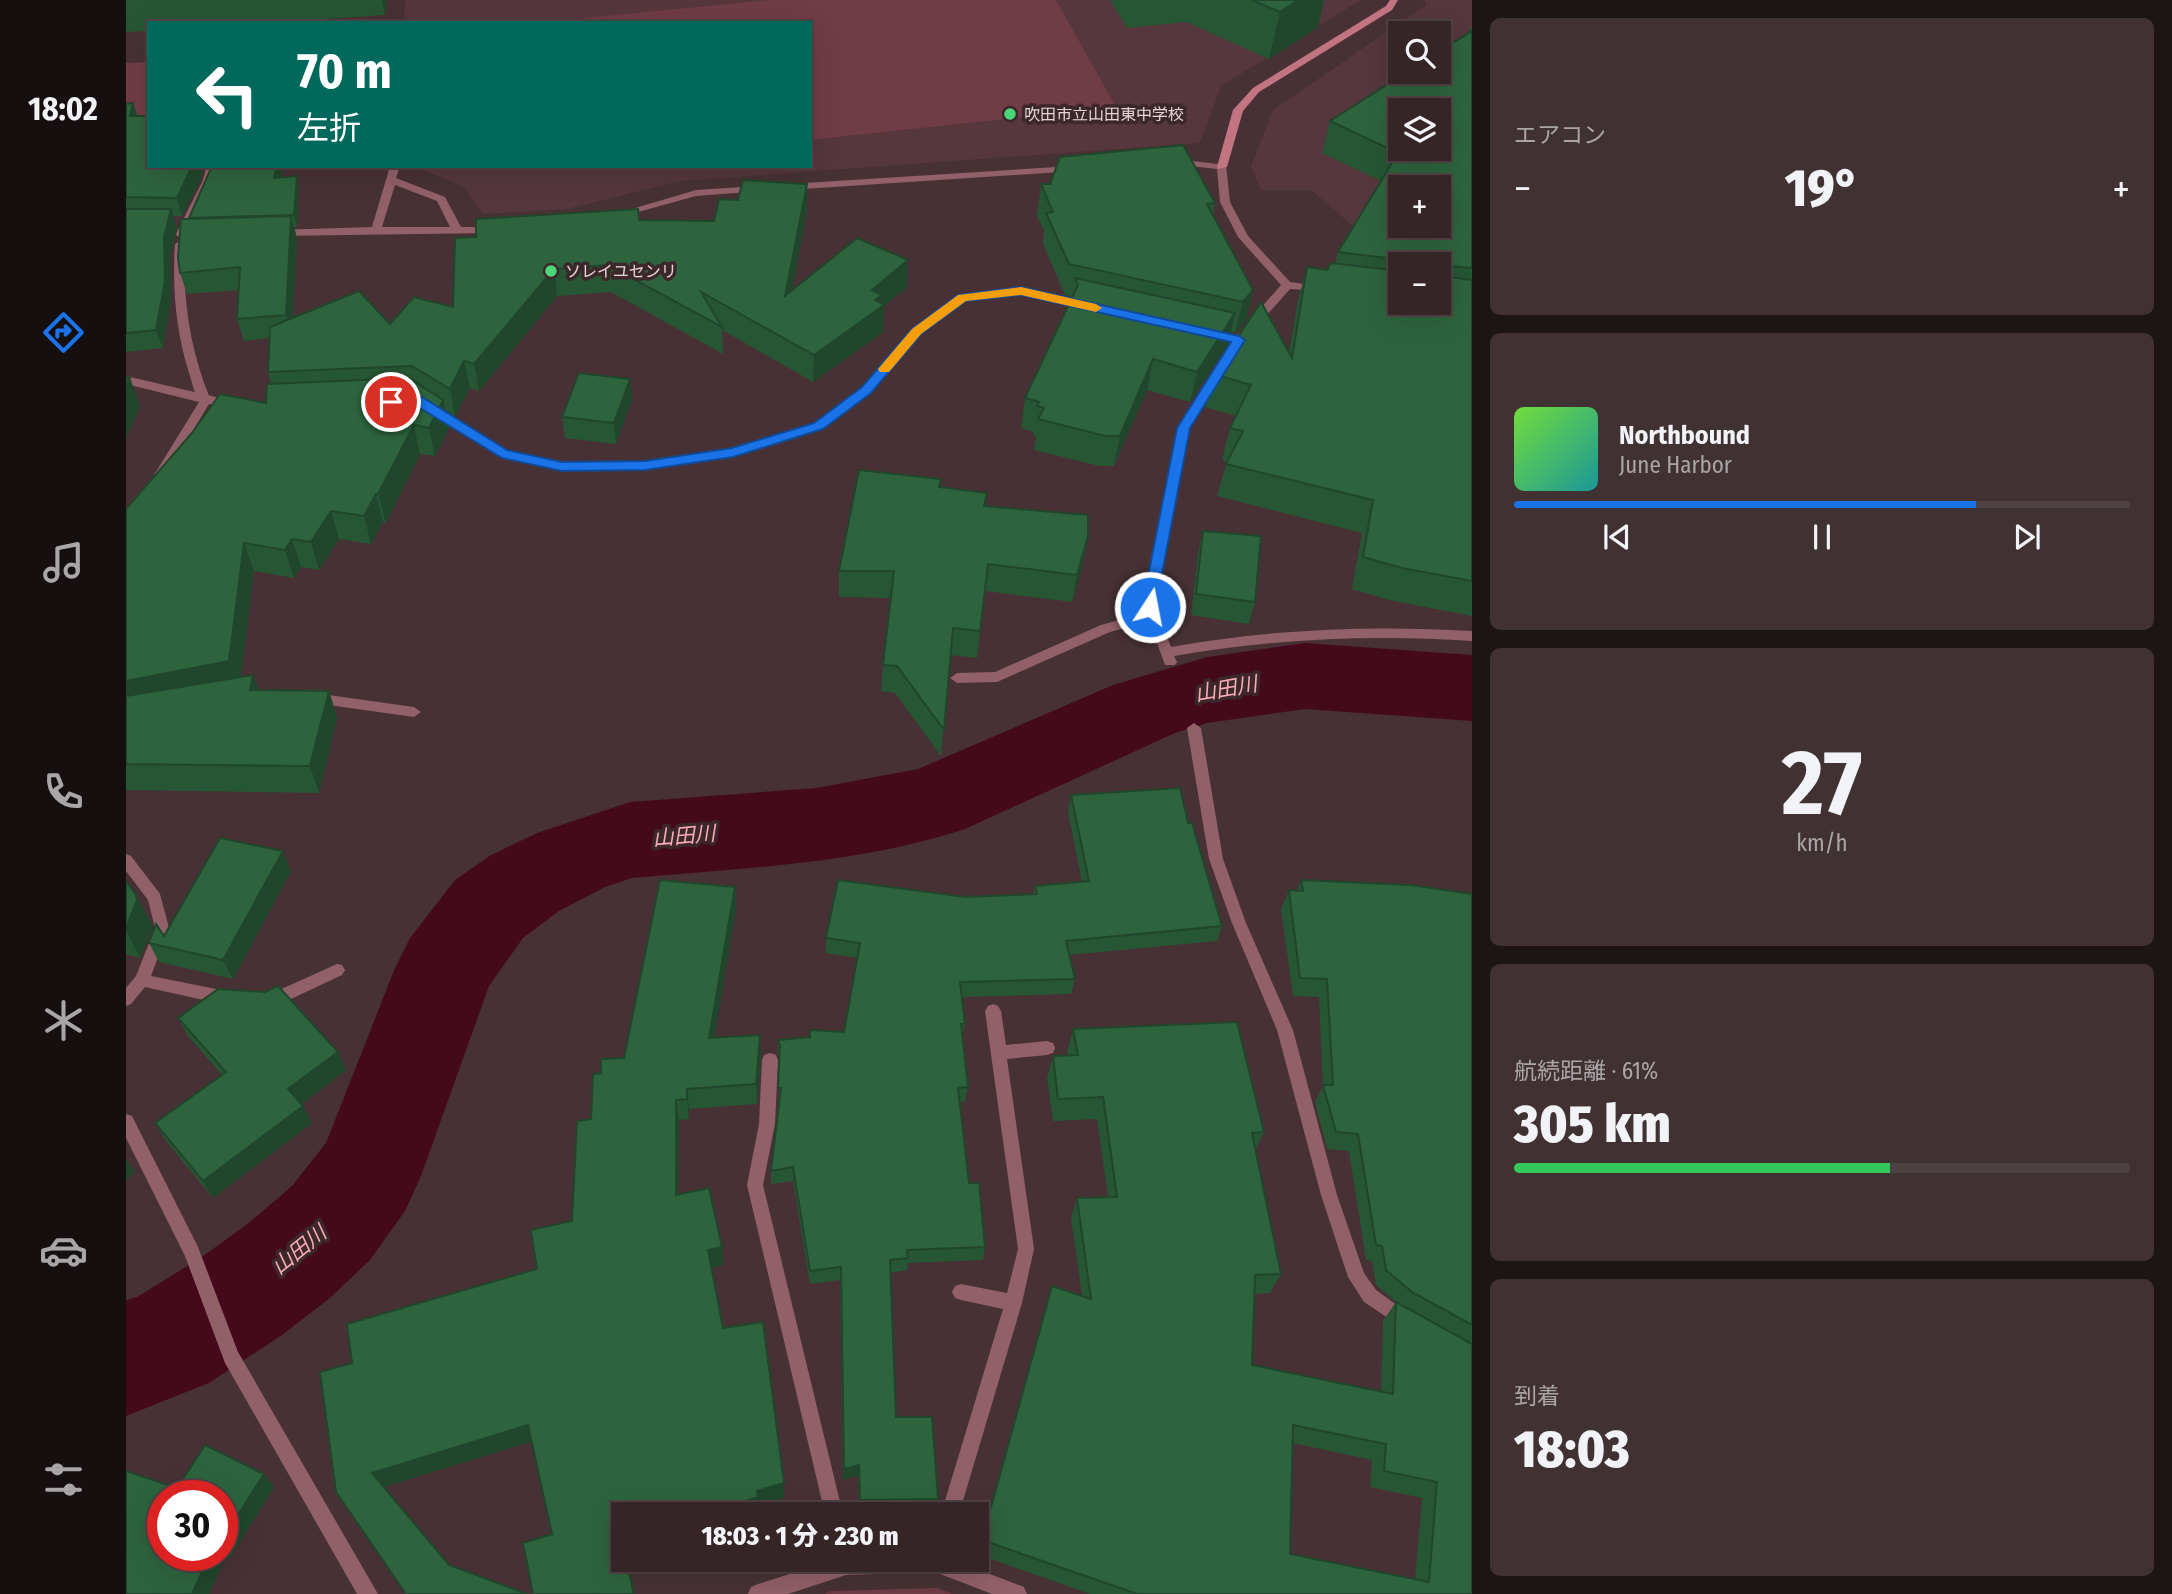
<!DOCTYPE html>
<html lang="ja">
<head>
<meta charset="utf-8">
<style>
	body { margin:0; font-family:"Fira Sans Condensed","Noto Sans JP",sans-serif; background:#403133; color:#f1f3f6; height:100vh; display:flex; flex-direction:column; font-size:26px; white-space:nowrap }
	* { box-sizing:border-box; margin:0 }
	p { font-size:23px; color:#aaa5a7 }
	.icon { flex:none; width:38px; height:38px; fill:none; stroke:currentColor; stroke-width:2; stroke-linecap:round; stroke-linejoin:round }
	.map { position:relative; flex:1; overflow:hidden }
	.side { display:flex; flex-direction:column; gap:18px; padding:18px; background:#1d1415; width:700px }
	.side>* { flex:none }
	.hud { position:absolute; left:21px; top:21px; width:665px; height:147px; border-radius:0px; box-shadow:0 7px 28px #0002,0 0 0 2px #4f4244; background:#00695c; color:#fff; overflow:hidden }
	.fabs { position:absolute; left:1262px; top:21px; display:grid; gap:14px }
	.fabs a { display:grid; place-items:center; width:63px; height:63px; border-radius:0px; background:#352527; box-shadow:0 7px 28px #0002,0 0 0 2px #4f4244; font-size:35px }
	.speed { position:absolute; left:21px; top:1480px; display:flex; gap:14px; font-size:35px; font-weight:700; text-align:center }
	.speed>* { display:grid; place-content:center; width:91px; height:91px; border-radius:50%; background:#352527; box-shadow:0 7px 28px #0002,0 0 0 2px #4f4244; line-height:1 }
	.speed .limit { border:10px solid #d22; background:#fff; color:#111 }
	.pin { position:absolute; display:grid; place-items:center; width:60px; height:60px; color:#fff; margin:-30px; border:4px solid #fff; border-radius:50%; box-shadow:0 2px 7px #0007 }
	.me { position:absolute; width:77px; margin:-38px; rotate:11deg; stroke-linejoin:round; filter:drop-shadow(0 0 5px #0008) }
	.turn { display:flex; align-items:center; gap:24px; height:147px; padding:0 35px; font-size:32px }
	.turn .icon { width:91px; height:91px; stroke-width:2.5 }
	.turn b { display:block; font-size:49px; line-height:60px }
	.big { font-size:52px; font-weight:800; line-height:1.1 }
	.side .tile { flex:1; display:flex; flex-direction:column; justify-content:center; gap:10px; min-width:0; padding:0 24px; border-radius:10px; background:#403133 }
	.side .dial { align-items:center; gap:0 }
	.dial b { font-size:91px; line-height:1 }
	.song { display:flex; align-items:center; gap:21px }
	.cover { width:84px; height:84px; border-radius:10px; background:linear-gradient(135deg,hsl(100 70% 55%),hsl(180 70% 35%)) }
	.played { height:7px; border-radius:4px; background:linear-gradient(90deg,#1a73e8 75%,#4f4244 75%) }
	.keys { display:flex; justify-content:space-around; direction:ltr }
	.heat { display:flex; justify-content:space-between; align-items:center; font-size:38px; direction:ltr }
	.charge { height:10px; border-radius:5px; background:linear-gradient(90deg,#34c759 61%,#4f4244 0) }
	.trip { position:absolute; left:485px; top:1502px; width:378px; height:70px; border-radius:0px; background:#352527; box-shadow:0 7px 28px #0002,0 0 0 2px #4f4244; font-weight:800; line-height:70px; text-align:center }
	main { display:flex; flex:1; min-height:0 }
	.tab-bar { display:flex; flex-direction:column; width:126px; justify-content:space-around; align-items:center; background:#150f10; color:#aaa5a7 }
	.tab-bar .icon { width:49px; height:49px }
	.tab-bar .active { color:#1a73e8 }
	.tab-bar b { font-size:32px; color:#f1f3f6 }
	.map>svg:first-child { display:block }
	.built { fill:#55373d; fill-rule:evenodd }
	.green { fill:#703c46 }
	.lines { fill:none; stroke-linecap:round; stroke-linejoin:round }
	.river { fill:#440a1c; fill-rule:evenodd }
	.lane { fill:#926069; fill-rule:evenodd }
	.street { fill:#926069; fill-rule:evenodd }
	.secondary { fill:#c37483; fill-rule:evenodd }
	.wall { fill:#275634; fill-rule:evenodd }
	.shaded-wall { fill:#20462b }
	.building { fill:#2d643d; stroke:#20462b; stroke-width:2; fill-rule:evenodd }
	.route { fill:#1a73e8; stroke:#114b97; stroke-width:2 }
	.slow { fill:#f59e0b }
	.poi-dot { fill:#49d778; stroke:#3c272a; stroke-width:2.5 }
	.labels { text-anchor:middle; stroke-width:7; stroke-linejoin:round; paint-order:stroke }
	.far-poi-label { font-size:16px; fill:#e3d4d6; stroke:#3c272a; text-anchor:start }
	.water-label { font-size:21px; font-style:italic; fill:#faabb9; stroke:#3c272a }
</style>
</head>
<body>
<main>
<nav class="tab-bar">
<b>18:02</b>
<svg class="icon active" aria-label="directions" viewBox="0 0 24 24"><path d="M12 3l9 9-9 9-9-9zM9 14v-3h6M13 9l2 2-2 2"/></svg>
<svg class="icon" aria-label="music" viewBox="0 0 24 24"><path d="M9 18V5l10-2v13"/><circle cx="6" cy="18" r="3"/><circle cx="16" cy="16" r="3"/></svg>
<svg class="icon" aria-label="phone" viewBox="0 0 24 24"><path d="M5 4h4l2 5-3 2q2 4 5 5l2-3 5 2v4C11 20 4 13 5 4z"/></svg>
<svg class="icon" aria-label="climate" viewBox="0 0 24 24"><path d="M12 3v18M4 7l16 10M4 17L20 7"/></svg>
<svg class="icon" aria-label="car" viewBox="0 0 24 24"><path d="M5 17H2v-5l4-1 3-4h7l3 4 3 1v5h-3M9 17h6M6 11h13"/><circle cx="7" cy="17" r="2"/><circle cx="17" cy="17" r="2"/></svg>
<svg class="icon" aria-label="filters" viewBox="0 0 24 24"><path d="M4 7h16M4 17h16"/><circle cx="9" cy="7" r="2"/><circle cx="15" cy="17" r="2"/></svg>
</nav>
<div class="map">
<svg width="1346" height="1594" viewBox="0 0 1346 1594">
	<rect width="100%" height="100%" fill="#473134"/>
	<!-- built -->
	<path class="built" d="M280,0H1235L1095,86L1074,143L555,181L441,209L357,214L338,187L288,166H684V23H277Z
		M1299,0H1346V248L1235,233L1185,190H1135L1125,166L1147,110L1300,5ZM1274,33H1312V72H1274ZM1274,110H1312V149H1274ZM1274,187H1312V226H1274Z"/>
	<!-- green -->
	<path class="green" d="M643,0H930L990,107L684,140V23L418,22Z
		M23,62V136L0,137V63Z
		M811,1588L827,1594H698L705,1591Z"/>
	<g class="lines">
		<!-- river -->
		<path class="river" d="M1179,643L1346,655V721L1179,709L1081,723L1049,733L839,829C732,864 618,868 506,878L479,887L433,911L397,938L363,986L295,1176L279,1211L244,1260L204,1298L156,1335L83,1383L0,1416V1300L11,1297L76,1257L124,1222L166,1186L200,1143L269,968L284,938L329,880L365,855L411,833L504,802L690,788L792,769L987,685L1081,657Z"/>
		<!-- lane -->
		<path class="lane" d="M54,241L59,244C56,299 64,350 85,401L79,405C70,401 67,386 64,376C50,333 46,289 49,244Z
			M1027,611L1032,613L1033,616L1032,619L984,632L871,682L831,683L824,678L831,673L869,672L975,625Z
			M188,693L288,707L295,712L288,717L188,703L181,698Z"/>
		<!-- street -->
		<path class="street" d="M1050,159L1100,165L1104,202L1122,236L1164,282L1197,287V291L1164,289L1117,342L1082,336L1080,334L1086,331L1110,336L1155,285L1112,237L1094,202L1091,169L1046,164L1045,162Z
			M81,166H91L86,182L60,234L55,237L51,236L50,234L76,182Z
			M264,166H274L270,178L319,197L335,227H367L372,230L367,233L150,236L145,233L150,230L246,227ZM269,185L311,201L324,227H256Z
			M946,166L951,169L950,171L662,190L657,187L662,184Z
			M632,186L636,187V191L570,196L494,217L489,214L570,190Z
			M895,288L965,304L966,306L961,309L895,294L840,300L795,333L744,393L696,429L607,456L519,469L436,471L372,456L300,410L302,407H310L380,450L436,463L519,461L606,448L688,423L736,387L787,329L833,295Z
			M1094,367L1100,371L1063,428L1030,607L1045,647C1145,629 1245,625 1346,631V641C1246,634 1147,639 1048,656L1051,662L1049,665H1039L1018,607L1051,428L1090,368Z
			M0,376L107,401L113,405L107,409L83,404L38,478L34,479L28,475L73,402L0,384Z
			M1068,723L1075,728L1097,859L1120,923L1167,1030L1211,1195L1238,1273L1250,1290L1283,1314L1286,1320L1283,1326L1277,1328L1238,1302L1222,1277L1195,1195L1151,1030L1106,923L1083,859L1061,728Z
			M0,854L5,856L34,894L43,928L25,976L100,991L105,993L108,998L105,1003L100,1005L19,987L5,1004L0,1006V988L10,976L29,928L22,900L0,871Z
			M211,964L216,965L219,970L216,975L150,1006L145,1008L140,1006L137,1001L140,996Z
			M867,1004L872,1006L875,1011L880,1045L921,1041L927,1043L929,1048L927,1053L921,1055L881,1059L908,1249L896,1303L833,1514H815L877,1309L835,1300L829,1298L826,1292L829,1286L835,1284L881,1293L892,1249L859,1011L862,1006Z
			M644,1053L650,1055L652,1060L649,1124L637,1185L717,1514H699L621,1185L633,1124L636,1060L638,1055Z
			M0,1114L6,1116L72,1247L112,1352L252,1594H231L99,1363L59,1256L0,1138Z
			M712,1559H824L898,1587L901,1594H866L809,1572L720,1575L662,1594H622L625,1587L632,1584Z"/>
		<!-- secondary -->
		<path class="secondary" d="M1264,0H1272L1266,10L1133,92L1117,111L1101,167L1092,169L1091,167L1107,110L1127,88L1260,6Z"/>
	</g>
	<!-- wall -->
	<path class="wall" d="M0,0H260L259,15L141,23H23V31L0,32Z
		M984,0H1198L1192,27L1143,59L1060,22L1001,28Z
		M1346,27V616L1263,600L1226,589L1236,533L1091,496L1101,462L1096,460L1104,428L1110,416L1079,407L1087,374L1163,353L1172,300L1181,267L1201,270L1209,263L1212,252L1255,181L1196,153L1204,121L1343,32L1344,28ZM1274,264H1312L1274,303Z
		M0,104L11,116L77,171L74,181L56,216H47L51,228L44,257L45,299L37,348L0,352Z
		M157,169L154,177L173,187L171,226L168,227L171,238L167,318L264,324L327,307L350,237L513,220L588,221L681,211L666,291L782,260L781,287L758,306L757,332L687,382L596,330L597,354L485,292L431,296L353,391L344,388L329,416L319,410L323,428L309,456L294,454L260,523L257,522L245,544L213,539L193,570L175,567L168,578L128,571L115,677L127,675L133,690L203,691L211,718L193,793L0,790V509L140,403L145,384L142,372L143,338L118,341L111,319L113,290L61,294L54,273L63,219Z
		M915,184L1089,203L1087,215L1127,290L1120,321L1109,333L1105,332L1102,344L1064,402L1021,390L988,466H973L908,450L910,437L907,436L908,432L895,428L899,398L946,297L939,295L917,244L918,231L911,215Z
		M504,379L506,400L490,444L439,438L436,417Z
		M814,487L861,493L859,506L962,536L957,563L946,602L859,591L851,658L824,655L815,756L769,693L755,691L757,665L765,598L713,597V571Z
		M1077,531L1129,602L1123,624L1065,615L1072,553Z
		M945,795L1062,823L1096,926L1091,941L943,955L949,979L945,994L836,997L839,1024L836,1039L842,1087L839,1102H834L843,1183L859,1247L857,1260L782,1263L781,1270L764,1273L770,1417L812,1499L810,1509L733,1510L732,1475L717,1480L714,1280L684,1284L667,1181L645,1184V1171L653,1103L654,1058L652,1054V1040L684,1037L718,1032L731,958L700,953V938L839,897L907,895L909,886L956,882L942,811Z
		M165,871L107,979L33,962L23,943Z
		M1175,880L1346,894V1343L1345,1344L1346,1594H964L851,1554L926,1286L956,1296L945,1218L951,1198L982,1197L971,1119L927,1121L921,1078L927,1056L942,1055L941,1052L947,1029L1138,1132L1129,1151L1155,1274L1144,1293L1128,1294L1126,1365L1255,1391L1257,1321L1270,1302L1250,1285L1246,1261L1240,1260L1223,1151L1201,1149L1189,1102L1197,1086L1193,997L1167,996L1155,909L1163,890H1171ZM1167,1443L1246,1460L1244,1487L1296,1498L1289,1579L1164,1554Z
		M0,881L25,923L26,928L14,958L0,954Z
		M609,887L610,909L588,1038L635,1055L631,1104L563,1109V1119L553,1120L552,1195L596,1247L597,1265L586,1268L597,1328L658,1483V1498L633,1505V1511L625,1514H497V1559H501L509,1594L426,1534L406,1441L258,1487L280,1594L226,1363L411,1269L446,1221L465,1119L475,1073L498,1058Z
		M52,1018L220,1070L176,1104L186,1123L87,1198L40,1141L29,1123L96,1075L62,1036Z
		M79,1445L138,1474L148,1487L104,1558L99,1556L83,1594H0V1471L51,1488ZM37,1496H96V1556H37Z"/>
	<!-- shaded-wall -->
	<path class="shaded-wall" d="M256,0H260L259,15Z
		M1172,0H1198L1192,27L1143,59L1154,12Z
		M7,103L13,121L4,116Z
		M66,166H75L77,171L74,181L56,216L51,198Z
		M151,166H156L157,169L151,189L148,178Z
		M171,176L173,187L171,226L168,215Z
		M681,184V211L660,323L659,296Z
		M45,209L51,228L44,257L45,299L37,348L30,330L38,238Z
		M165,216L171,238L166,336L160,315Z
		M782,260L781,287L758,306L757,332L687,382L688,355L746,290Z
		M1324,266L1312,298V267Z
		M428,269L431,296L353,391L348,364Z
		M1127,290L1120,321L1109,333L1117,302Z
		M1109,313L1102,344L1064,402L1071,372Z
		M1027,359L1021,390L988,466L994,436Z
		M338,361L344,388L329,416L324,389Z
		M4,378L14,406L0,439V386Z
		M504,379L506,400L490,444L488,423Z
		M317,400L323,428L309,456L303,428Z
		M288,425L294,454L260,523L252,494Z
		M250,494L257,522L245,544L238,516Z
		M205,511L213,539L193,570L185,542Z
		M962,536L957,563L946,602L951,575Z
		M166,539L175,567L168,578L159,550Z
		M118,543L128,571L113,689L0,710V681Z
		M127,675L137,702L124,690Z
		M203,691L211,718L193,793L184,766Z
		M157,851L165,871L107,979L97,960Z
		M609,887L610,909L585,1059L583,1038Z
		M10,895L25,923L26,928L14,958L0,931V928Z
		M634,1035L635,1055L631,1104L630,1084Z
		M212,1052L220,1070L171,1107L162,1089Z
		M561,1089L563,1109V1119L561,1099Z
		M550,1100L553,1120L552,1214L550,1195Z
		M177,1106L186,1123L87,1198L77,1181Z
		M0,1159L9,1172L0,1180Z
		M596,1247L597,1265L584,1268L582,1250Z
		M402,1425L408,1441L256,1487L246,1473Z
		M733,1465L732,1475L717,1480L718,1469Z
		M138,1474L148,1487L104,1558L96,1550V1540Z
		M658,1483V1498L633,1505V1511L625,1514H582L631,1491Z
		M96,1553L99,1556L83,1594H69L67,1592L83,1556H96Z"/>
	<!-- building -->
	<path class="building" d="M1126,0H1172L1154,12Z
		M1346,31V268L1324,266L1312,267V264H1286L1285,261L1212,252L1272,153L1204,121L1281,72H1312V52ZM1274,110H1312V149H1274ZM1274,187H1312V226H1274Z
		M7,103L4,116H23V166H66L51,198L0,197V104Z
		M1057,145L1089,203L1081,204L1127,290L1117,302L943,264L920,213L927,212L915,184H924L934,157Z
		M86,166H151L148,178L171,176L168,215L63,218Z
		M617,180L681,184L659,296L731,238L782,260L746,290L756,295L749,300L758,305L688,355L575,292L596,327L482,265L428,269L348,364L338,361L324,389L286,366L142,372L144,327L233,291L264,324L288,297L327,307L329,238L350,237V219L512,209L513,220L588,221L593,199L612,200Z
		M0,209H45L38,238L39,281L30,330L0,333Z
		M165,216L160,315L111,319L114,267L54,273L52,258L55,219Z
		M1205,263L1274,271V303H1312V274L1315,276L1346,280V581L1276,568L1237,557L1247,500L1100,464L1117,431L1104,428L1125,385L1087,374L1135,302L1166,358L1181,267L1201,270Z
		M949,278L1109,313L1071,372L1027,359L994,436H979L912,419L918,408L911,406L913,402L899,398L952,285Z
		M453,373L504,379L488,423L436,417Z
		M0,377L4,378L0,386Z
		M283,378L317,400L303,428L288,425L252,494H250L238,516L205,511L185,542L166,539L159,550L118,543L103,661L0,681V509L66,433L94,394L140,403L141,384Z
		M733,470L815,479L813,487L861,493L858,506L962,515V536L951,575L862,564L854,631L827,628L818,730L771,666L757,665L768,571H713Z
		M1077,531L1135,536L1129,602L1070,594Z
		M127,675L124,690L203,691L184,766L0,764V696Z
		M1054,788L1062,823H1066L1096,926L940,941L949,979L834,982L839,1024H835L842,1087L832,1088L843,1183H853L859,1247L781,1250L782,1258L764,1260L770,1417H806L812,1499L734,1500L733,1465L718,1469L715,1267L684,1271L667,1167L645,1171L655,1088H652L654,1046L652,1040L684,1037V1030L718,1032L734,943L700,938L712,880L839,897L911,894L909,886L963,881L945,795Z
		M94,838L157,851L97,960L23,943L30,924L38,936Z
		M534,880L609,887L583,1038L634,1035L630,1084L561,1089V1099L550,1100V1195L583,1188L596,1247L582,1250L597,1328L637,1322L658,1483L631,1491L632,1497L582,1514H497V1559H500L508,1594H407L397,1543L426,1534L402,1425L246,1473L323,1565L401,1594H280L210,1492L194,1372L226,1363L221,1324L411,1269L405,1230L446,1221L451,1121L465,1119L467,1074L475,1073V1059L498,1058Z
		M1175,880L1285,885L1346,894V1325L1286,1292L1260,1270L1256,1246L1250,1245L1232,1134L1210,1132L1197,1085H1207L1201,979L1174,978L1163,890L1177,891Z
		M0,881L10,895L11,900L0,928Z
		M152,986L212,1052L162,1089L177,1106L77,1181L29,1123L100,1072L52,1018L92,989L139,992Z
		M1111,1022L1138,1132L1126,1133L1155,1274L1129,1275L1126,1365L1267,1394L1270,1302L1346,1344V1594H1011L856,1540L926,1286L965,1299L951,1198L991,1197L977,1097L932,1099L927,1056L952,1055L947,1029ZM1167,1425L1260,1444L1258,1471L1311,1482L1303,1582L1164,1554Z
		M79,1445L138,1474L96,1540V1496H37V1556H83L67,1592L72,1594H0V1471L51,1488Z"/>
	<!-- route -->
	<path class="route" d="M895,287L1113,336L1119,340L1064,428L1029,610H1019L1016,607L1051,428L1105,342L895,295L840,301L795,334L745,393L697,429L607,457L519,470L436,471L376,458L289,405L265,406L258,402L265,397H296L381,450L436,462L519,461L606,448L688,423L736,387L786,329L832,295Z"/>
	<!-- slow -->
	<path class="slow" d="M895,287L970,304L976,308L970,312L895,295L840,301L795,334L763,372H754L752,369L786,329L832,295Z"/>
	<!-- markers -->
	<g class="poi-dot">
		<circle cx="884" cy="114" r="7"/>
		<circle cx="425" cy="271" r="7"/>
	</g>
	<g class="labels">
		<!-- far-poi labels -->
		<g class="far-poi-label">
			<text x="898" y="120">吹田市立山田東中学校</text>
			<text x="439" y="277">ソレイユセンリ</text>
		</g>
		<!-- water labels -->
		<g class="water-label">
			<text transform="translate(1100 689) rotate(-10)" y="7">山田川</text>
			<text transform="translate(558 836) rotate(-5)" y="7">山田川</text>
			<text transform="translate(173 1250) rotate(-39)" y="7">山田川</text>
		</g>
	</g>
</svg>
<div class="fabs">
<a><svg class="icon" aria-label="search" viewBox="0 0 24 24"><circle cx="10" cy="10" r="6"/><path d="M15 15l6 6"/></svg></a>
<a><svg class="icon" aria-label="layers" viewBox="0 0 24 24"><path d="M12 4l9 5-9 5-9-5zM3 14l9 5 9-5"/></svg></a>
<a>+</a>
<a>−</a>
</div>
<div class="speed"><div class="limit">30</div></div>
<div class="pin" style="left:265px;top:402px;background:#d93025"><svg class="icon" aria-label="arrive" viewBox="0 0 24 24"><path d="M6 21V4h12l-3 4 3 4H6"/></svg></div>
<svg class="me" style="left:1024px;top:607px" viewBox="-20 -20 40 40"><circle r="17" fill="#1a73e8" stroke="#fff" stroke-width="3"/><path d="M0-11L8 9 0 5-8 9z" fill="#fff"/></svg>
<div class="trip">18:03 · 1 分 · 230 m</div>
<div class="hud">
<div class="turn"><svg class="icon" aria-label="left" viewBox="0 0 24 24"><path d="M17 20v-9H6M10 6l-5 5 5 5"/></svg><div><b>70 m</b>左折</div></div>
</div>
</div>
<section class="side">
<div class="tile"><p>エアコン</p>
<div class="heat"><a>−</a><b class="big">19°</b><a>+</a></div>
</div>
<div class="tile">
<div class="song"><i class="cover"></i><div><b>Northbound</b><p>June Harbor</p></div></div>
<div class="played"></div>
<div class="keys"><svg class="icon" aria-label="previous" viewBox="0 0 24 24"><path d="M18 5L8 12l10 7zM5 5v14"/></svg><svg class="icon" aria-label="pause" viewBox="0 0 24 24"><path d="M8 5v14M16 5v14"/></svg><svg class="icon" aria-label="next" viewBox="0 0 24 24"><path d="M6 5l10 7-10 7zM19 5v14"/></svg></div>
</div>
<div class="tile dial"><b>27</b><p>km/h</p></div>
<div class="tile"><p>航続距離 · 61%</p><b class="big">305 km</b><div class="charge"></div></div>
<div class="tile"><p>到着</p><b class="big">18:03</b></div>
</section>
</main>
</body>
</html>
